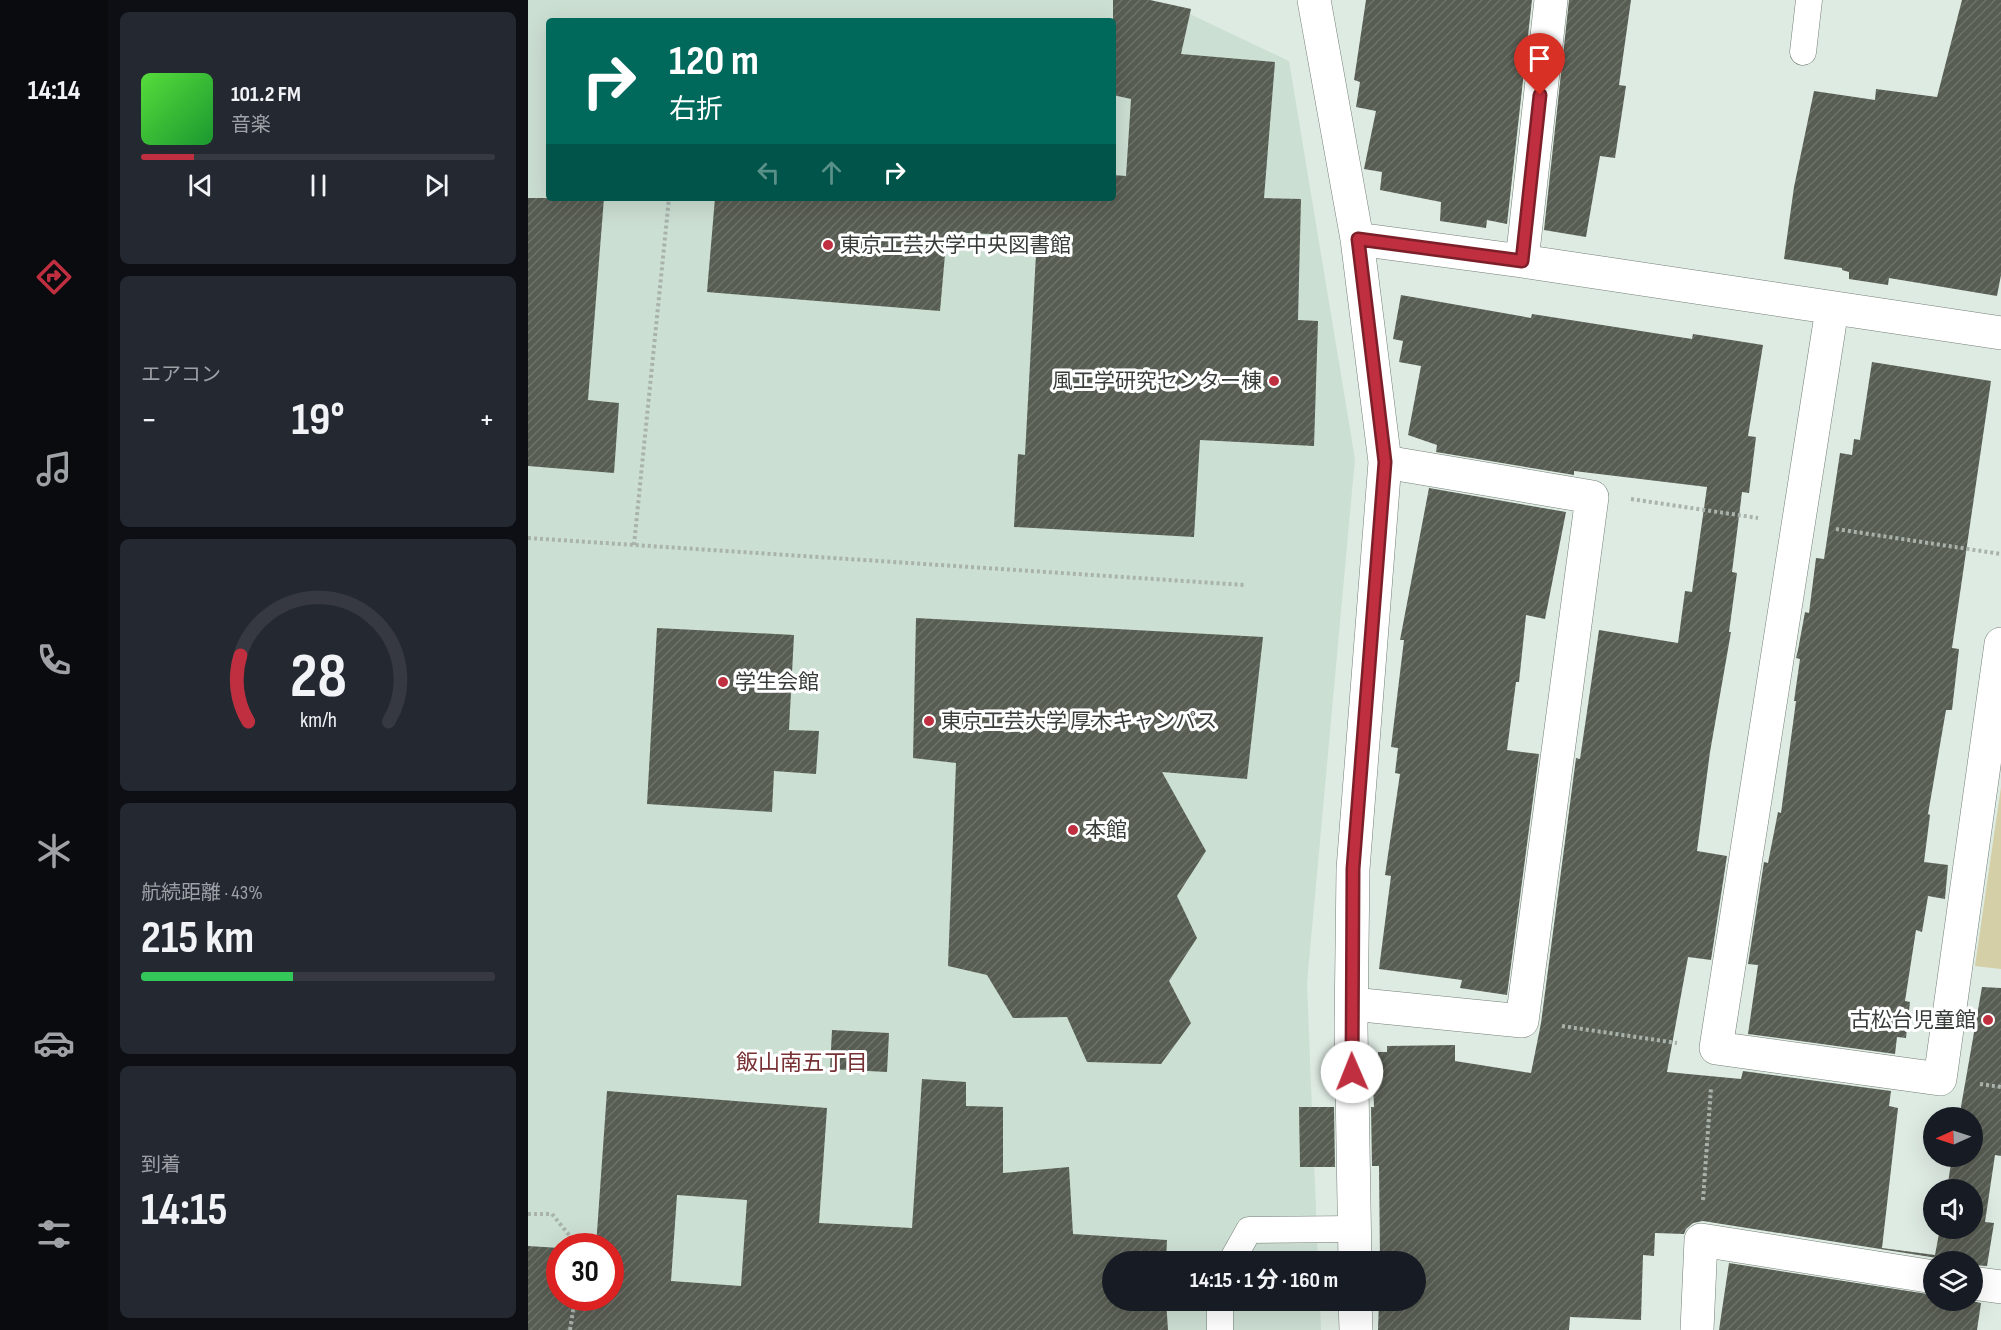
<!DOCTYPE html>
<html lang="ja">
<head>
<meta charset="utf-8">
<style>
	body { margin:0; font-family:"Sofia Sans Condensed","Noto Sans JP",sans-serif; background:#242831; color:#f1f3f6; height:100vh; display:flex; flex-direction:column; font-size:22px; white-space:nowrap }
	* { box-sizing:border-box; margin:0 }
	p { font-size:20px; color:#9ea1a6 }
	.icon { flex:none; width:33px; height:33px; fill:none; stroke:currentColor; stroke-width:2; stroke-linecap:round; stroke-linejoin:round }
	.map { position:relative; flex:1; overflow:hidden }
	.panel { display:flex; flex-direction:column; gap:12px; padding:12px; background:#0d0f14; width:420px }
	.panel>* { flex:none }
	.hud { position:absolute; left:18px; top:18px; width:570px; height:183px; border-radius:6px; box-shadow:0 6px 24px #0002; background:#00695c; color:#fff; overflow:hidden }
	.needle { width:39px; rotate:267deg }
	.tools { position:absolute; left:1395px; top:1107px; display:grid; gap:12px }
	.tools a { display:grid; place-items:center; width:60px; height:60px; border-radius:50%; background:#171b24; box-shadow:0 6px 24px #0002; font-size:30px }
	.speed { position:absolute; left:18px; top:1233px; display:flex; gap:12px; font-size:30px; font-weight:700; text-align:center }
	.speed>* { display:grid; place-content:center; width:78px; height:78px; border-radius:50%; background:#171b24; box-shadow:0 6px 24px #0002; line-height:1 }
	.speed .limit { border:9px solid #d22; background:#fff; color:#111 }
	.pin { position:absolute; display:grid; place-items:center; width:51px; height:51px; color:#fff; margin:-62px -26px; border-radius:50% 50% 50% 0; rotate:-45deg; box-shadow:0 0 6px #0007 }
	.pin .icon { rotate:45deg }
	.me { position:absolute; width:66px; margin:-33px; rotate:359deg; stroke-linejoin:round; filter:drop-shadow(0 0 4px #0008) }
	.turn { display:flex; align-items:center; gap:21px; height:126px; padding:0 24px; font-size:27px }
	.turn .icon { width:78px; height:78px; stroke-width:2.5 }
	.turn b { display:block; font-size:42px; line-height:51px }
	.lanes { display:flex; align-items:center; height:57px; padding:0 24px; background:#0003; justify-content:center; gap:30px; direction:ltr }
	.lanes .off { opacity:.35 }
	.big { font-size:45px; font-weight:700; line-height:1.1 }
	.panel .tile { flex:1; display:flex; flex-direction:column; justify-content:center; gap:9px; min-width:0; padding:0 21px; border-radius:9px; background:#242831 }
	.panel .dial { align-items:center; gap:0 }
	.dial svg { height:156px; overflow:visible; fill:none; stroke:#363941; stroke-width:7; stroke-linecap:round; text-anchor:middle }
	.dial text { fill:#f1f3f6; stroke:none }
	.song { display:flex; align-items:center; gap:18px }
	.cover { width:72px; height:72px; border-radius:9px; background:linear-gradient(135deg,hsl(110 70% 55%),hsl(130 70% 35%)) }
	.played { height:6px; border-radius:3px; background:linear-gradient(90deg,#bf2f3f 15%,#363941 15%) }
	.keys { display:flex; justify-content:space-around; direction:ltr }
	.heat { display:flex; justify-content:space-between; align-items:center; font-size:33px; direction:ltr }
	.charge { height:9px; border-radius:4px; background:linear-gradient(90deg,#34c759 43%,#363941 0) }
	.trip { position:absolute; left:574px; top:1251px; width:324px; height:60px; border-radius:30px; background:#171b24; box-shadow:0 6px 24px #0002; font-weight:700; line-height:60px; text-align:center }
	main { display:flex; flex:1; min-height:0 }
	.tabs { display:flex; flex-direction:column; width:108px; justify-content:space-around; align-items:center; background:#090b0e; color:#9ea1a6 }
	.tabs .icon { width:42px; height:42px }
	.tabs .on { color:#bf2f3f }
	.tabs b { font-size:27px; color:#f1f3f6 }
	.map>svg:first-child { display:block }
	.built { fill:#ccdfd3; fill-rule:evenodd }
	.green { fill:#d4cfa6 }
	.building { fill:url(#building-hatch); fill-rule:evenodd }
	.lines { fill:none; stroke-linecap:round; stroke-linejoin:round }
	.lane-casing { stroke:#737f77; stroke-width:27 }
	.street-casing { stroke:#737f77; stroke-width:34 }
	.path { stroke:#a9b3ac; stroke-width:4; stroke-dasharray:3 3; stroke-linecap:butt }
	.lane { stroke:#fff; stroke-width:26 }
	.street { stroke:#fff; stroke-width:33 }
	.route-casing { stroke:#7c1f29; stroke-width:15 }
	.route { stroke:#bf2f3f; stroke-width:10 }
	.poi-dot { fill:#bf2f3f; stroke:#fff; stroke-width:2 }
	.labels { text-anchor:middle; stroke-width:6; stroke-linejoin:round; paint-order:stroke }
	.poi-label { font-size:21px; fill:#373c39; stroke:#fff; text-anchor:start }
	.neighbourhood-label { font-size:22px; fill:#773033; stroke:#fff }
</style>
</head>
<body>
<main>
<nav class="tabs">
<b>14:14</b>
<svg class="icon on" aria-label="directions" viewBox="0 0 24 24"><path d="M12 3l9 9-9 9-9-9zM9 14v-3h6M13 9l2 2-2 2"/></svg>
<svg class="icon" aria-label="music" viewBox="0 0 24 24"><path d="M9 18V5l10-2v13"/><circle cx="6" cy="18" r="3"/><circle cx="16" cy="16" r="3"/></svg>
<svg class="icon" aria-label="phone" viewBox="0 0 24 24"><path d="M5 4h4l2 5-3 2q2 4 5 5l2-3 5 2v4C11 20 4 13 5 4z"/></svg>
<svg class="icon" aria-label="climate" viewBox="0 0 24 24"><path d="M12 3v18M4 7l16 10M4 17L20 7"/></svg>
<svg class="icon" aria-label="car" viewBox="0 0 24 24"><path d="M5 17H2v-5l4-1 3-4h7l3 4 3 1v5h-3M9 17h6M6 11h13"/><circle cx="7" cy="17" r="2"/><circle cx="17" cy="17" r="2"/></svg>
<svg class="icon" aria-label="filters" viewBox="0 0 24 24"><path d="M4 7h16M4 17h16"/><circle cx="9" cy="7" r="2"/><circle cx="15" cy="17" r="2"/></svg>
</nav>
<section class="panel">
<div class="tile">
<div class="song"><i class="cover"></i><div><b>101.2 FM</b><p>音楽</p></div></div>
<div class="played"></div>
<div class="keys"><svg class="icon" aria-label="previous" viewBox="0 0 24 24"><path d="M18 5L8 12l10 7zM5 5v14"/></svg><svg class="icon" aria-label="pause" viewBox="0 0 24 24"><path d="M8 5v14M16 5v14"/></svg><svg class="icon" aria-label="next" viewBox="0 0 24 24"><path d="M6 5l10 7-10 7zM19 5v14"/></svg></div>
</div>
<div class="tile"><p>エアコン</p>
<div class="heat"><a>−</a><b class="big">19°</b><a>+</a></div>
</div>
<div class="tile dial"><svg viewBox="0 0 100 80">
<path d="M14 69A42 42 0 1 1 86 69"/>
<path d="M14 69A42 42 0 0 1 10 35" stroke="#bf2f3f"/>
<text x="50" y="56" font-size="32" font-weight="700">28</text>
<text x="50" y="72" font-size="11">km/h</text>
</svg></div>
<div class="tile"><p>航続距離 · 43%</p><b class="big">215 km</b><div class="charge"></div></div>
<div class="tile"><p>到着</p><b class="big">14:15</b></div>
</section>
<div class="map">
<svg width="1473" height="1330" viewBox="0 0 1473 1330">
	<defs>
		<pattern id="building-hatch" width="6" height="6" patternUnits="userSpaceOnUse" patternTransform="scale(1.5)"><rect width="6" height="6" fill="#585d53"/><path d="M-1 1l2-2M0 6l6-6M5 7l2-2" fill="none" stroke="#6d726a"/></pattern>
	</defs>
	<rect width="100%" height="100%" fill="#deebe2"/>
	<!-- built -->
	<path class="built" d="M0,0H619L645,6L761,61L827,459L779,983L790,1261L585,1262V1300L792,1301L793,1330H0ZM21,21H585V198H21ZM32,1246H82V1298H32Z"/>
	<!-- green -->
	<path class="green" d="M1473,787V969L1447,966Z"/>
	<!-- building -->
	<path class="building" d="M585,0H622L663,9L653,54L747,62L736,198L773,199L770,320L790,321L786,446L672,440L666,537L486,527L490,454L497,455L509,236L419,232L412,311L179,292L187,198H585V175L598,176L603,99L585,95Z
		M838,0H1004L979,224L959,220L958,228L912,221L913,202L852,190L854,172L836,169L848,111L828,107L832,82L826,80Z
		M1041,0H1103L1091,85L1098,86L1087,158L1072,156L1058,237L1016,230Z
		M1434,0H1473V275L1469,296L1361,278L1360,285L1321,279V272L1314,270V268L1256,259L1266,187L1286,91L1347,100L1348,89L1409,97Z
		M0,198H76L60,400L91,403L86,473L0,466Z
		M873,295L1003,318L1004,314L1164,339L1165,334L1235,345L1220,436L1228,437L1221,493L1214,492L1204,572L1209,573L1201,632H1203L1182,752L1169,851L1199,856L1183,960L1160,957L1139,1072L1213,1079L1215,1071L1363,1091L1361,1106L1370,1108L1354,1248L1407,1255L1412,1228H1444V1190H1419L1424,1156H1444V1118H1431L1454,987L1473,988V1156L1467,1155L1457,1222L1466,1223L1459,1266L1444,1265V1262H1416L1409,1258L1175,1221L1165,1223L1158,1229L1156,1234L1127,1233L1126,1256L1115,1255L1113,1320L1042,1317L1041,1330H850L851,1300H888V1262H852L851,1166H844L843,1107H846L845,1085H851L850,1052H859V1046L927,1045V1061L1003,1073L1013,1023L1048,758L1052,759L1071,630L1150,643L1157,591L1164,592L1179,487L1046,471V475L908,452L909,445L880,435L893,366L871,362L875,341L865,339Z
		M1344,362L1463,381L1424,648L1431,649L1424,710H1418L1400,814L1402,815L1396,862L1420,865L1417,899L1400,896L1394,932L1388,930L1377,1001L1382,1002L1378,1038L1369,1037L1367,1054L1220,1034L1230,965L1220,964L1236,862L1240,863L1250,812L1253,813L1268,701H1266L1272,659L1268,658L1270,650L1277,612L1281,613L1288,558L1296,559L1312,453L1324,455L1326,439L1332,440Z
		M901,488L1038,512L1017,619L998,615L991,682H988L979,750L1011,754L979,995L932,988L934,980L851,969L863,876L857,875L872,774L867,773L870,748L863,747L876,640H872Z
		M388,618L735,637L719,779L634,772L678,851L649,896L669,938L641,981L663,1023L633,1064L559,1062L539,1017L485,1018L459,975L420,966L428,763L385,758Z
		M129,628L266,635L261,730L291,731L288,774L246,771L244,812L119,804Z
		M304,1030L361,1033L359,1072L302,1069Z
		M394,1079L438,1082V1106L475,1107V1173L541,1167L545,1234L639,1240L638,1262H585V1300H638L640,1330H0V1246L32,1248V1298H82V1246H68L79,1091L299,1108L291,1223L384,1228ZM149,1195L219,1200L213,1286L143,1281Z
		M771,1107H806L807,1167H772Z
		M1201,1263L1406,1295V1300H1439L1453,1303L1449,1330H1191Z"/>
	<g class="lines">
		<defs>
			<path id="lane" d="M1275,52L1281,0
				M703,1262L721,1230L826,1229
				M692,1330V1300"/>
			<path id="street" d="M786,0L829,239L857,462L825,869L823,1027L827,1262
				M829,239L994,261L1473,333
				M994,261L1023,0
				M1304,309L1188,1048L1412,1079L1473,644
				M824,1004L994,1021L1064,497L857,462
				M1444,1283L1473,1287
				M827,1300L828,1330
				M1169,1330L1173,1240L1406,1277"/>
		</defs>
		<!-- lane casing -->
		<use href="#lane" class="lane-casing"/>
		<!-- street casing -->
		<use href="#street" class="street-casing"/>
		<!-- path -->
		<path class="path" d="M1103,499L1230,518
			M1308,529L1473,554
			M0,538L717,585
			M106,545L141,198
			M1034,1026L1149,1043
			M1452,1084L1473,1087
			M1175,1200L1183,1088
			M0,1214H24L50,1246
			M656,1262V1252
			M42,1330L47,1298"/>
		<!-- lane -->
		<use href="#lane" class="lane"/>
		<!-- street -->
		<use href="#street" class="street"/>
	</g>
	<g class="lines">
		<defs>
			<path id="route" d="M824,1072L825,869L857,462L830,239L994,261L1012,95"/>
		</defs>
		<!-- route casing -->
		<use href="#route" class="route-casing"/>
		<!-- route -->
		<use href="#route" class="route"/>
	</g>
	<!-- markers -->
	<g class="poi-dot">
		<circle cx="300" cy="245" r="6"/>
		<circle cx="746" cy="381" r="6"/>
		<circle cx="195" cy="682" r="6"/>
		<circle cx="401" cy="721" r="6"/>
		<circle cx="545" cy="830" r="6"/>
		<circle cx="1460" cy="1020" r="6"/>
	</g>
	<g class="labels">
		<!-- poi labels -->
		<g class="poi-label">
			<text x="312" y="252">東京工芸大学中央図書館</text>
			<text x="734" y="388" text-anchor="end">風工学研究センター棟</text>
			<text x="207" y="689">学生会館</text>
			<text x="413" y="728">東京工芸大学 厚木キャンパス</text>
			<text x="557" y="837">本館</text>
			<text x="1448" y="1027" text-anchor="end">古松台児童館</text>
		</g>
		<!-- neighbourhood labels -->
		<g class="neighbourhood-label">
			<text x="274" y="1070">飯山南五丁目</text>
		</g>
	</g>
</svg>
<div class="tools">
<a><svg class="needle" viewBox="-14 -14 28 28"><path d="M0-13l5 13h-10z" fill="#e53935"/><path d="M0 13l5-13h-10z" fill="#9ea1a6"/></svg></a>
<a><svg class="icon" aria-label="sound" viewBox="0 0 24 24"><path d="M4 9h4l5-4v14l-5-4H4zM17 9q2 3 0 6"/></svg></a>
<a><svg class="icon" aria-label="layers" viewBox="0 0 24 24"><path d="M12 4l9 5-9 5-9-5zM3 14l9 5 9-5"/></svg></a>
</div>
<div class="speed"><div class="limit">30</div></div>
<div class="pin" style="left:1012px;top:95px;background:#d93025"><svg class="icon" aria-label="arrive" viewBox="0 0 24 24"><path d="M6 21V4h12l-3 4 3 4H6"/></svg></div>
<svg class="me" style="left:824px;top:1072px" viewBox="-20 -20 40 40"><circle r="19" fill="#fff"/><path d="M0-13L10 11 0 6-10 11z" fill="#bf2f3f"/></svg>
<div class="trip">14:15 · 1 分 · 160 m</div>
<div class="hud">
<div class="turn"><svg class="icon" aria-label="right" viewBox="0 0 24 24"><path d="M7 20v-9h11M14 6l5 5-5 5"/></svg><div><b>120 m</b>右折</div></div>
<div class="lanes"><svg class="icon off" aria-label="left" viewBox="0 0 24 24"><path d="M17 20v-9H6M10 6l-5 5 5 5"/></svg><svg class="icon off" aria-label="ahead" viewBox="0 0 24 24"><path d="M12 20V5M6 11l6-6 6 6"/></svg><svg class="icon" aria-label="right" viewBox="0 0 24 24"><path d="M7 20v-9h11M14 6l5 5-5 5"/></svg></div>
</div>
</div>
</main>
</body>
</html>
